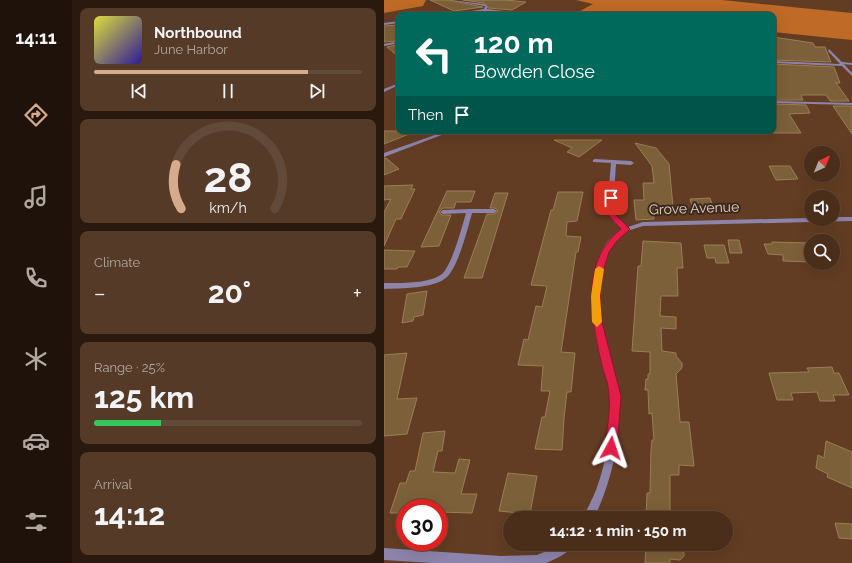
<!DOCTYPE html>
<html lang="en">
<head>
<meta charset="utf-8">
<style>
	body { margin:0; font-family:Raleway,sans-serif; background:#543a27; color:#f1f3f6; height:100vh; display:flex; flex-direction:column; font-size:15px; white-space:nowrap }
	* { box-sizing:border-box; margin:0 }
	p { font-size:13px; color:#b2a8a2 }
	.icon { flex:none; width:22px; height:22px; fill:none; stroke:currentColor; stroke-width:2; stroke-linecap:round; stroke-linejoin:round }
	.map { position:relative; flex:1; overflow:hidden }
	.drawer { display:flex; flex-direction:column; gap:8px; padding:8px; background:#29190e; width:312px }
	.drawer>* { flex:none }
	.hud { position:absolute; left:12px; top:12px; width:380px; height:122px; border-radius:8px; box-shadow:0 4px 16px #0002,0 0 0 1px #614a39; background:#00695c; color:#fff; overflow:hidden }
	.needle { width:26px; rotate:43deg }
	.tools { position:absolute; left:420px; top:146px; display:grid; gap:8px }
	.tools a { display:grid; place-items:center; width:36px; height:36px; border-radius:50%; background:#4a2e1a; box-shadow:0 4px 16px #0002,0 0 0 1px #614a39; font-size:20px }
	.speed { position:absolute; left:12px; top:499px; display:flex; gap:8px; font-size:20px; font-weight:700; text-align:center }
	.speed>* { display:grid; place-content:center; width:52px; height:52px; border-radius:50%; background:#4a2e1a; box-shadow:0 4px 16px #0002,0 0 0 1px #614a39; line-height:1 }
	.speed .limit { border:6px solid #d22; background:#fff; color:#111 }
	.pin { position:absolute; display:grid; place-items:center; width:34px; height:34px; color:#fff; margin:-17px; border-radius:8px; box-shadow:0 2px 6px #0006 }
	.me { position:absolute; width:44px; margin:-22px; rotate:5deg; stroke-linejoin:round; filter:drop-shadow(0 0 3px #0008) }
	.turn { display:flex; align-items:center; gap:14px; height:84px; padding:0 12px; font-size:18px }
	.turn .icon { width:52px; height:52px; stroke-width:2.5 }
	.turn b { display:block; font-size:28px; line-height:34px }
	.then { display:flex; align-items:center; height:38px; padding:0 12px; background:#0003; gap:8px; font-size:15px }
	.big { font-size:30px; font-weight:700; line-height:1.1 }
	.drawer .tile { flex:1; display:flex; flex-direction:column; justify-content:center; gap:6px; min-width:0; padding:0 14px; border-radius:8px; background:#543a27 }
	.drawer .dial { align-items:center; gap:0 }
	.dial svg { height:104px; overflow:visible; fill:none; stroke:#614a39; stroke-width:7; stroke-linecap:round; text-anchor:middle }
	.dial text { fill:#f1f3f6; stroke:none }
	.song { display:flex; align-items:center; gap:12px }
	.cover { width:48px; height:48px; border-radius:6px; background:linear-gradient(135deg,hsl(60 70% 55%),hsl(250 70% 35%)) }
	.played { height:4px; border-radius:2px; background:linear-gradient(90deg,#d6ab8b 80%,#614a39 80%) }
	.keys { display:flex; justify-content:space-around; direction:ltr }
	.heat { display:flex; justify-content:space-between; align-items:center; font-size:22px; direction:ltr }
	.charge { height:6px; border-radius:3px; background:linear-gradient(90deg,#34c759 25%,#614a39 0) }
	.trip { position:absolute; left:119px; top:511px; width:230px; height:40px; border-radius:20px; background:#4a2e1a; box-shadow:0 4px 16px #0002,0 0 0 1px #614a39; font-weight:700; line-height:40px; text-align:center }
	main { display:flex; flex:1; min-height:0 }
	.menu { display:flex; flex-direction:column; width:72px; justify-content:space-around; align-items:center; background:#1e120a; color:#b2a8a2 }
	.menu .icon { width:28px; height:28px }
	.menu .on { color:#d6ab8b }
	.menu b { font-size:18px; color:#f1f3f6 }
	.map>svg:first-child { display:block }
	.forest { fill:#bf6a26 }
	.building { fill:#7c6039; stroke:#9b7e56 }
	.lines { fill:none; stroke-linecap:round; stroke-linejoin:round }
	.minor { fill:#8d84ac; fill-rule:evenodd }
	.route { fill:#e11d48; stroke:#92132f }
	.slow { fill:#f59e0b }
	.labels { text-anchor:middle; stroke-width:4; stroke-linejoin:round; paint-order:stroke }
	.street-label { font-size:14px; fill:#e5cec0; stroke:#3b291e }
</style>
</head>
<body>
<main>
<nav class="menu">
<b>14:11</b>
<svg class="icon on" aria-label="directions" viewBox="0 0 24 24"><path d="M12 3l9 9-9 9-9-9zM9 14v-3h6M13 9l2 2-2 2"/></svg>
<svg class="icon" aria-label="music" viewBox="0 0 24 24"><path d="M9 18V5l10-2v13"/><circle cx="6" cy="18" r="3"/><circle cx="16" cy="16" r="3"/></svg>
<svg class="icon" aria-label="phone" viewBox="0 0 24 24"><path d="M5 4h4l2 5-3 2q2 4 5 5l2-3 5 2v4C11 20 4 13 5 4z"/></svg>
<svg class="icon" aria-label="climate" viewBox="0 0 24 24"><path d="M12 3v18M4 7l16 10M4 17L20 7"/></svg>
<svg class="icon" aria-label="car" viewBox="0 0 24 24"><path d="M5 17H2v-5l4-1 3-4h7l3 4 3 1v5h-3M9 17h6M6 11h13"/><circle cx="7" cy="17" r="2"/><circle cx="17" cy="17" r="2"/></svg>
<svg class="icon" aria-label="filters" viewBox="0 0 24 24"><path d="M4 7h16M4 17h16"/><circle cx="9" cy="7" r="2"/><circle cx="15" cy="17" r="2"/></svg>
</nav>
<section class="drawer">
<div class="tile">
<div class="song"><i class="cover"></i><div><b>Northbound</b><p>June Harbor</p></div></div>
<div class="played"></div>
<div class="keys"><svg class="icon" aria-label="previous" viewBox="0 0 24 24"><path d="M18 5L8 12l10 7zM5 5v14"/></svg><svg class="icon" aria-label="pause" viewBox="0 0 24 24"><path d="M8 5v14M16 5v14"/></svg><svg class="icon" aria-label="next" viewBox="0 0 24 24"><path d="M6 5l10 7-10 7zM19 5v14"/></svg></div>
</div>
<div class="tile dial"><svg viewBox="0 0 100 80">
<path d="M14 69A42 42 0 1 1 86 69"/>
<path d="M14 69A42 42 0 0 1 10 35" stroke="#d6ab8b"/>
<text x="50" y="56" font-size="32" font-weight="700">28</text>
<text x="50" y="72" font-size="11">km/h</text>
</svg></div>
<div class="tile"><p>Climate</p>
<div class="heat"><a>−</a><b class="big">20°</b><a>+</a></div>
</div>
<div class="tile"><p>Range · 25%</p><b class="big">125 km</b><div class="charge"></div></div>
<div class="tile"><p>Arrival</p><b class="big">14:12</b></div>
</section>
<div class="map">
<svg width="468" height="563" viewBox="0 0 468 563">
	<rect width="100%" height="100%" fill="#633d23"/>
	<!-- forest -->
	<path class="forest" d="M0,0H42L39,6L0,13Z
		M192,0H338L468,13V40L389,32V15H221L196,11L209,4Z"/>
	<!-- building -->
	<path class="building" d="M46,0H65L99,7L70,11Z
		M79,0H122L142,2L128,10L104,8L100,3Z
		M15,25V57L3,47L12,45L11,41L0,42V26Z
		M389,37L429,43L431,47H441L447,62L389,60Z
		M389,64L450,67L456,83H452L465,101H446L442,95H417L419,100H389Z
		M389,104L422,105L426,113L405,114L417,133H389Z
		M449,106H468V134Z
		M0,131H30V132L0,144Z
		M170,140H218L195,157L183,152L188,148Z
		M251,143L272,148L285,164L289,207L269,208L270,219L252,220L250,200H260L259,183H270L268,166Z
		M0,158H2L15,169L0,175Z
		M385,166H406L414,179L392,180Z
		M29,185L27,189H31L17,219H12L0,246V212L7,199L0,200V186Z
		M63,191H91L87,202H72L70,208H59L55,212L58,215H67L55,246L37,247Z
		M174,192H199L193,221L183,222L182,236L197,237L194,252H192L177,352L191,353L187,392H183L180,418L178,450L151,449L158,417H161L166,391H157L159,366L134,365L140,339L144,340L152,306L158,307L163,286L147,285L167,210H169Z
		M111,193H124L98,278H80L103,214H110L114,211L111,208H106Z
		M326,198L329,208L309,209L306,199Z
		M344,240H355L358,253H346Z
		M259,241L297,243L299,268H293L294,296H277L276,316L292,317V329L277,328L278,351L292,353V356L298,363V368L292,374L296,422H305L310,466L295,465V475H286V518H262L263,493H266L267,450L268,440H270L268,413L265,414L264,390H261L262,379H264V374H266V352L248,351L254,266H257Z
		M388,242L427,243V262L399,261V255L384,254L380,244H388Z
		M320,245H340L345,263H332L331,258H323Z
		M0,250L31,251L23,267H14L13,269H0Z
		M43,291L39,315L30,317L29,321L18,323L23,294Z
		M23,353L13,399L33,398L23,434L0,436V355Z
		M448,367L450,373H455L465,395H449L451,401H436L433,392L407,393L409,400H393L385,373L425,372L423,368Z
		M61,431L58,451H54L49,472L71,473L75,459L86,460L77,494H93L88,513L55,512V508H21V513H6L16,483H22L26,471H31L39,433Z
		M442,441L468,452V488L443,477L444,474L432,468L434,455L440,458Z
		M124,473L153,476L146,514L115,511Z
		M451,523L468,524V539L455,538Z
		M262,544H295L300,549V556L296,560L286,559V563H261Z"/>
	<g class="lines">
		<!-- minor -->
		<path class="minor" d="M66,0L100,4L103,6V9L154,15L101,11L62,15L100,9L101,6Z
			M15,21V23L0,25V23Z
			M10,42L11,44L0,46V44Z
			M445,49L458,62L468,63V65L460,64L468,73V76L458,66L389,63V61L456,64L444,51Z
			M15,83V85L0,92V89Z
			M389,101L468,103V105L389,103Z
			M62,131H68L0,157V153Z
			M211,159L247,161L250,163L247,165L232,164L229,210L234,220L244,227L259,222L427,218V219H449V217H468V221L259,226C254,228 247,229 242,232C206,255 215,319 224,354C228,368 235,382 235,398C237,439 228,481 210,518H199C203,509 208,500 212,490C223,461 227,429 227,398C226,383 220,370 216,356C207,321 201,273 224,241C228,237 234,233 238,229L230,222L223,210L227,163L209,162V160Z
			M86,209H110L113,211L110,213H88C84,228 74,267 63,277C50,289 17,288 0,289V283C16,283 45,284 58,274C68,265 78,227 82,213L59,214L56,212L59,210Z
			M174,544H189C185,554 171,559 162,563H49L0,560V548L117,556L153,555L165,550Z"/>
	</g>
	<!-- route -->
	<path class="route" d="M227,196L231,198V214L246,229L232,242L225,252L219,272L216,296L218,322L237,396L233,448L232,452L227,454L223,452L221,448C222,431 227,412 225,396C225,386 221,376 218,366C208,319 194,264 237,229L223,214L224,198Z"/>
	<!-- slow -->
	<path class="slow" d="M215,266L220,269L216,296L218,322L213,327L208,322L207,296L211,269Z"/>
	<g class="labels">
		<!-- street labels -->
		<g class="street-label">
			<text transform="translate(310 208) rotate(-2)" y="5">Grove Avenue</text>
		</g>
	</g>
</svg>
<div class="tools">
<a><svg class="needle" viewBox="-14 -14 28 28"><path d="M0-13l5 13h-10z" fill="#e53935"/><path d="M0 13l5-13h-10z" fill="#b2a8a2"/></svg></a>
<a><svg class="icon" aria-label="sound" viewBox="0 0 24 24"><path d="M4 9h4l5-4v14l-5-4H4zM17 9q2 3 0 6"/></svg></a>
<a><svg class="icon" aria-label="search" viewBox="0 0 24 24"><circle cx="10" cy="10" r="6"/><path d="M15 15l6 6"/></svg></a>
</div>
<div class="speed"><div class="limit">30</div></div>
<div class="pin" style="left:227px;top:198px;background:#d93025"><svg class="icon" aria-label="arrive" viewBox="0 0 24 24"><path d="M6 21V4h12l-3 4 3 4H6"/></svg></div>
<svg class="me" style="left:227px;top:448px" viewBox="-20 -20 40 40"><path d="M0-17L14 15 0 8-14 15z" fill="#e11d48" stroke="#fff" stroke-width="4"/></svg>
<div class="trip">14:12 · 1 min · 150 m</div>
<div class="hud">
<div class="turn"><svg class="icon" aria-label="left" viewBox="0 0 24 24"><path d="M17 20v-9H6M10 6l-5 5 5 5"/></svg><div><b>120 m</b>Bowden Close</div></div>
<div class="then">Then<svg class="icon" aria-label="arrive" viewBox="0 0 24 24"><path d="M6 21V4h12l-3 4 3 4H6"/></svg></div>
</div>
</div>
</main>
</body>
</html>
